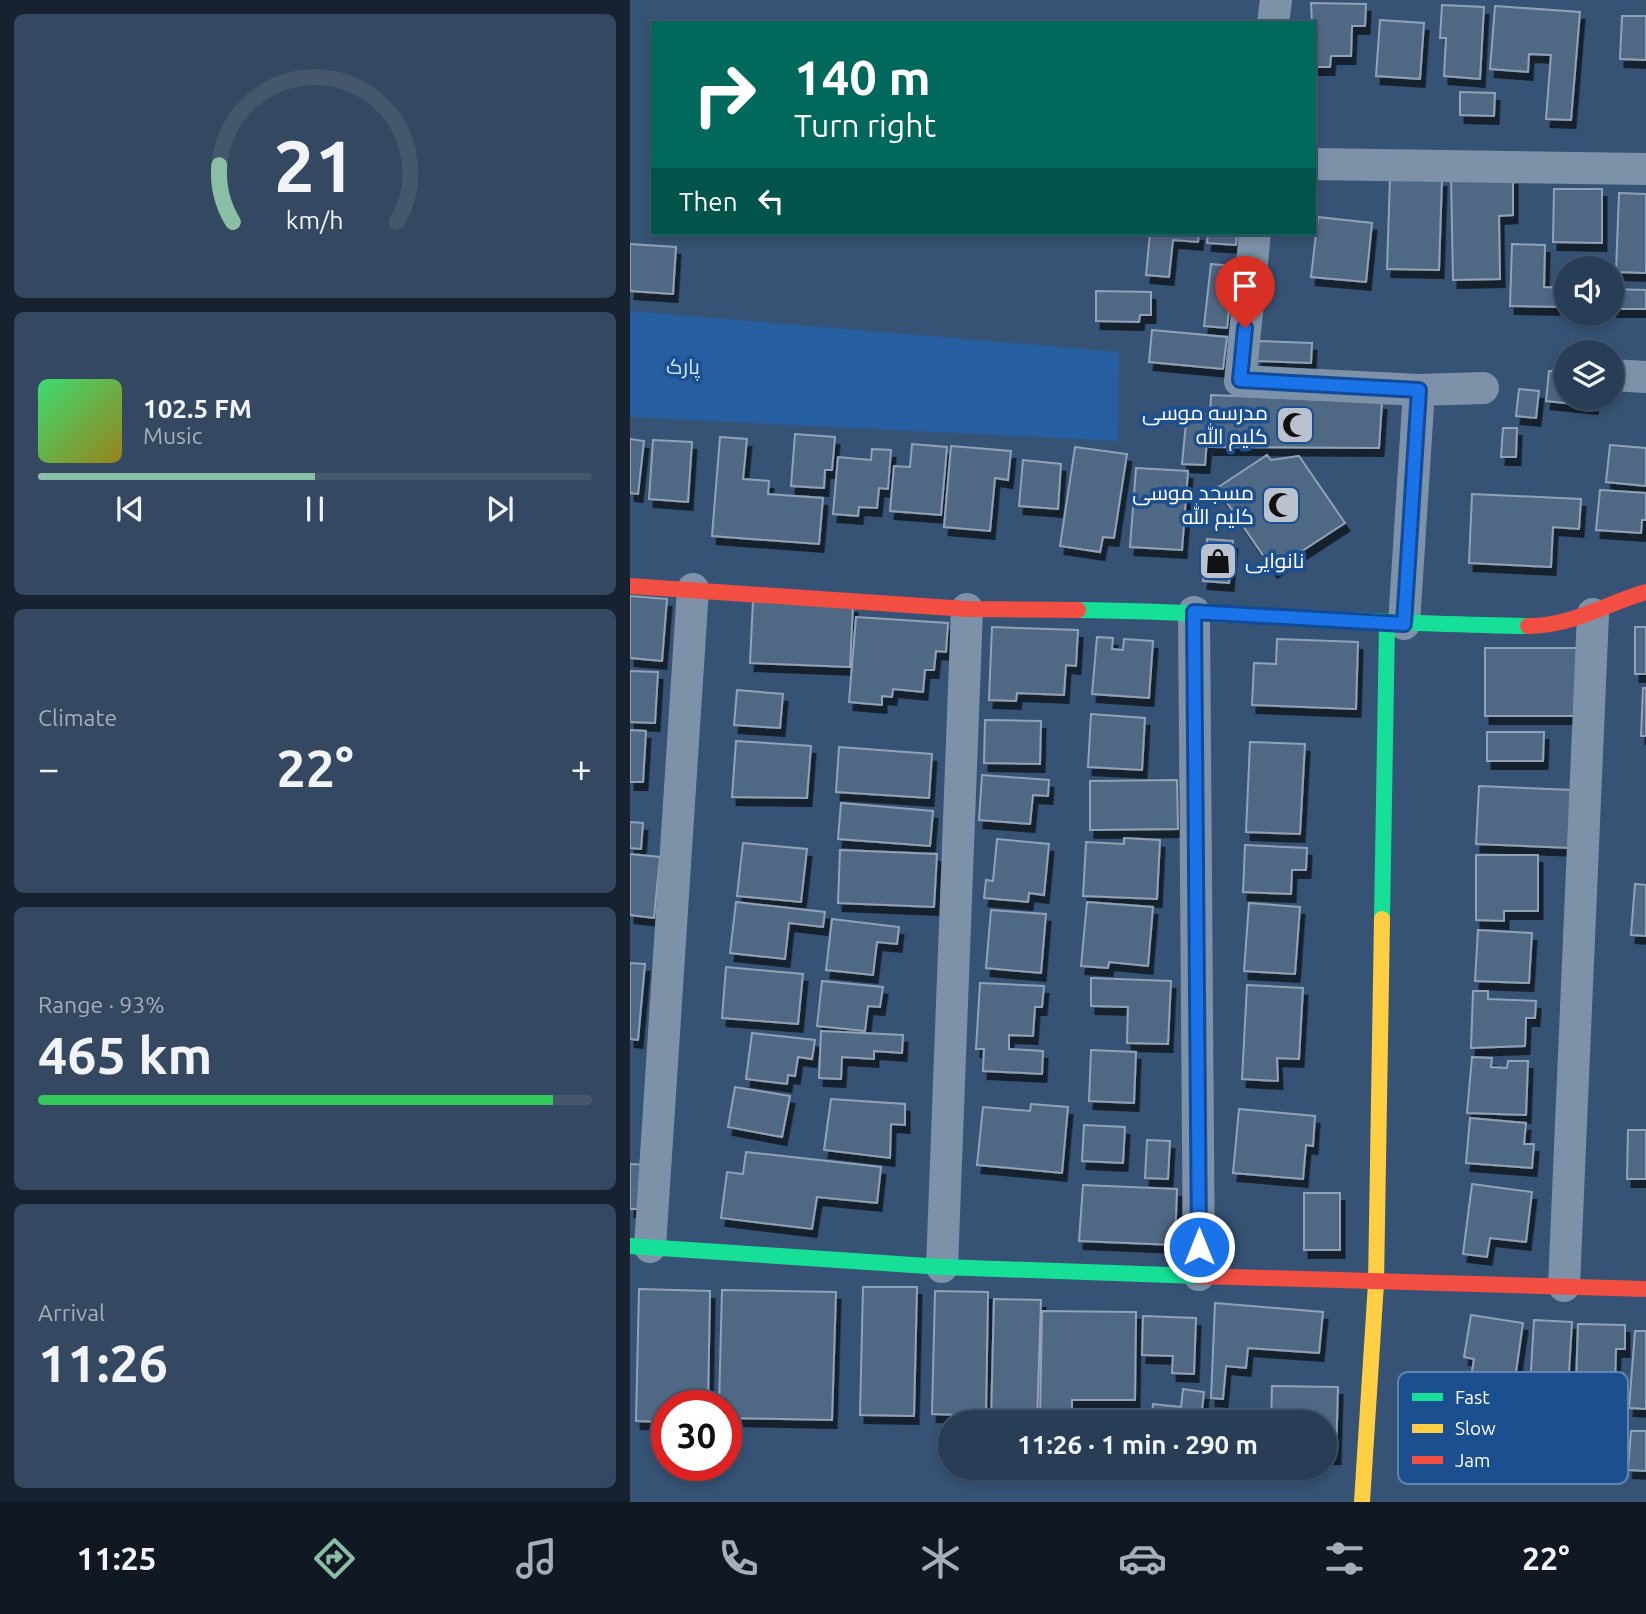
<!DOCTYPE html>
<html lang="en">
<head>
<meta charset="utf-8">
<style>
	body { margin:0; font-family:Ubuntu,Cairo,sans-serif; background:#344961; color:#f1f3f6; height:100vh; display:flex; flex-direction:column; font-size:26px; white-space:nowrap }
	* { box-sizing:border-box; margin:0 }
	p { font-size:23px; color:#a5aeba }
	.icon { flex:none; width:38px; height:38px; fill:none; stroke:currentColor; stroke-width:2; stroke-linecap:round; stroke-linejoin:round }
	.map { position:relative; flex:1; overflow:hidden }
	.side { display:flex; flex-direction:column; gap:14px; padding:14px; background:#162230; width:630px }
	.side>* { flex:none }
	.top-card { position:absolute; left:21px; top:21px; width:665px; height:214px; border-radius:0px; box-shadow:0 4px 10px #0003,0 0 0 2px #44576d; background:#00695c; color:#fff; overflow:hidden }
	.buttons { position:absolute; left:924px; top:256px; display:grid; gap:14px }
	.buttons a { display:grid; place-items:center; width:70px; height:70px; border-radius:50%; background:#283e57; box-shadow:0 4px 10px #0003,0 0 0 2px #44576d; font-size:35px }
	.speed { position:absolute; left:21px; top:1390px; display:flex; gap:14px; font-size:35px; font-weight:700; text-align:center }
	.speed>* { display:grid; place-content:center; width:91px; height:91px; border-radius:50%; background:#283e57; box-shadow:0 4px 10px #0003,0 0 0 2px #44576d; line-height:1 }
	.speed .limit { border:10px solid #d22; background:#fff; color:#111 }
	.pin { position:absolute; display:grid; place-items:center; width:60px; height:60px; color:#fff; margin:-72px -30px; border-radius:50% 50% 50% 0; rotate:-45deg; box-shadow:0 0 7px #0007 }
	.pin .icon { rotate:45deg }
	.me { position:absolute; width:77px; margin:-38px; rotate:0deg; stroke-linejoin:round; filter:drop-shadow(0 0 5px #0008) }
	.turn { display:flex; align-items:center; gap:24px; height:147px; padding:0 28px; font-size:32px }
	.turn .icon { width:91px; height:91px; stroke-width:2.5 }
	.turn b { display:block; font-size:49px; line-height:60px }
	.then { display:flex; align-items:center; height:66px; padding:0 28px; background:#0003; gap:14px; font-size:26px }
	.big { font-size:52px; font-weight:700; line-height:1.1 }
	.side .tile { flex:1; display:flex; flex-direction:column; justify-content:center; gap:10px; min-width:0; padding:0 24px; border-radius:10px; background:#344961 }
	.side .dial { align-items:center; gap:0 }
	.dial svg { height:182px; overflow:visible; fill:none; stroke:#44576d; stroke-width:7; stroke-linecap:round; text-anchor:middle }
	.dial text { fill:#f1f3f6; stroke:none }
	.song { display:flex; align-items:center; gap:21px }
	.cover { width:84px; height:84px; border-radius:10px; background:linear-gradient(135deg,hsl(140 70% 55%),hsl(50 70% 35%)) }
	.played { height:7px; border-radius:4px; background:linear-gradient(90deg,#8abfa5 50%,#44576d 50%) }
	.keys { display:flex; justify-content:space-around; direction:ltr }
	.heat { display:flex; justify-content:space-between; align-items:center; font-size:38px; direction:ltr }
	.charge { height:10px; border-radius:5px; background:linear-gradient(90deg,#34c759 93%,#44576d 0) }
	.trip { position:absolute; left:308px; top:1410px; width:399px; height:70px; border-radius:35px; background:#283e57; box-shadow:0 4px 10px #0003,0 0 0 2px #44576d; font-weight:700; line-height:70px; text-align:center }
	.tabs { display:flex; height:112px; justify-content:space-around; align-items:center; background:#101923; color:#a5aeba }
	.tabs .icon { width:49px; height:49px }
	.tabs .selected { color:#8abfa5 }
	.tabs b { font-size:32px; color:#f1f3f6 }
	main { display:flex; flex:1; min-height:0 }
	.map>svg:first-child { display:block }
	.green { fill:#265fa1 }
	.building { fill:#506783; stroke:#92a2b6; stroke-width:2; filter:url(#shadow) }
	.lines { fill:none; stroke-linecap:round; stroke-linejoin:round }
	.street { stroke:#7d92a8; stroke-width:32 }
	.fast { stroke:#16e098; stroke-width:16 }
	.slow { stroke:#ffcf43; stroke-width:16 }
	.jam { stroke:#f24e42; stroke-width:16 }
	.route-casing { stroke:#114b97; stroke-width:18 }
	.route { stroke:#1a73e8; stroke-width:12 }
	.labels { text-anchor:middle; stroke-width:7; stroke-linejoin:round; paint-order:stroke }
	.park-label { font-size:21px; fill:#cfe3fa; stroke:#1b4f8f }
	.poi-label { font-size:21px; fill:#fff; stroke:#1b4f8f; text-anchor:end }
	.key { fill:#1b4f8f; stroke:#5f84b1; stroke-width:2 }
	.key-label { font-size:19px; fill:#fff }
</style>
</head>
<body>
<main>
<section class="side">
<div class="tile dial"><svg viewBox="0 0 100 80">
<path d="M14 69A42 42 0 1 1 86 69"/>
<path d="M14 69A42 42 0 0 1 8 44" stroke="#8abfa5"/>
<text x="50" y="56" font-size="32" font-weight="700">21</text>
<text x="50" y="72" font-size="11">km/h</text>
</svg></div>
<div class="tile">
<div class="song"><i class="cover"></i><div><b>102.5 FM</b><p>Music</p></div></div>
<div class="played"></div>
<div class="keys"><svg class="icon" aria-label="previous" viewBox="0 0 24 24"><path d="M18 5L8 12l10 7zM5 5v14"/></svg><svg class="icon" aria-label="pause" viewBox="0 0 24 24"><path d="M8 5v14M16 5v14"/></svg><svg class="icon" aria-label="next" viewBox="0 0 24 24"><path d="M6 5l10 7-10 7zM19 5v14"/></svg></div>
</div>
<div class="tile"><p>Climate</p>
<div class="heat"><a>−</a><b class="big">22°</b><a>+</a></div>
</div>
<div class="tile"><p>Range · 93%</p><b class="big">465 km</b><div class="charge"></div></div>
<div class="tile"><p>Arrival</p><b class="big">11:26</b></div>
</section>
<div class="map">
<svg width="1016" height="1502" viewBox="0 0 1016 1502">
	<defs>
		<filter id="shadow"><feDropShadow dx="4.5" dy="8" stdDeviation="0" flood-color="#0009"/></filter>
	</defs>
	<rect width="100%" height="100%" fill="#365274"/>
	<!-- green -->
	<path class="green" d="M0,311L489,352L488,441L0,417Z"/>
	<!-- building -->
	<path class="building" d="M681,3L736,4L735,26H722L721,56H701L700,67H684Z
		M812,5L854,7L850,79L814,76L816,38H810Z
		M865,6L950,12L941,120L916,119L921,55L899,54L898,72L860,69Z
		M992,16H1016V60L990,59Z
		M750,20L794,23L790,79L746,76Z
		M830,92L865,93L864,116L830,115Z
		M821,177H883V215L869,216L870,279L823,280Z
		M760,178L812,179L809,270L757,269Z
		M924,189H972V243L923,242Z
		M989,193L1016,194V273L986,272Z
		M688,217L742,223L736,282L681,277Z
		M520,233H569L568,242L543,240L539,277L516,275Z
		M578,233H607L606,245L577,243Z
		M0,244L46,247L43,294L0,291Z
		M882,244L915,245L914,287L936,288V307L880,306Z
		M581,264L604,266L597,328L574,326Z
		M982,289L1016,290V309H982Z
		M466,291L521,292V315H510L509,322L466,321Z
		M522,330L597,337L593,369L519,362Z
		M628,341L682,343L681,363L627,361Z
		M919,371L936,372V397H964L963,406L916,401Z
		M889,389L909,391L906,418L886,416Z
		M581,395L752,402L749,448L579,447Z
		M557,413L579,414L575,465L552,464Z
		M873,428H887L886,457H871Z
		M165,434L205,437L202,470H195L194,488L161,486Z
		M90,437L117,439L113,479L139,481L138,494L193,498L189,544L82,536Z
		M0,439L14,441L8,494L0,493Z
		M23,440L62,442L58,502L19,499Z
		M282,444L317,447L311,515L260,511L264,466L280,467Z
		M980,445L1016,448V486L976,482Z
		M321,446L381,451L378,480L365,478L360,531L314,527Z
		M445,447L497,454L484,538L473,537L470,552L430,546Z
		M242,449L261,450L258,489L249,488L247,508L229,507L228,516L203,514L208,457L241,460Z
		M637,455L641,460L669,456L715,523L643,570L587,488Z
		M393,460L431,464L428,509L389,506Z
		M506,468L558,471L552,550L500,547Z
		M970,490L1016,493V520H1012L1011,533L966,530Z
		M842,494L951,499L949,529L923,527L921,567L839,563Z
		M577,539L603,541L599,583L573,581Z
		M0,596L37,599L32,661L0,658Z
		M123,601L223,605L220,667L120,663Z
		M226,617L318,623L316,652L306,651L304,670H295L293,692L263,689L262,697L252,696V705L219,702Z
		M362,627L448,630L446,666L436,665L434,695L387,693L386,701L359,700Z
		M1005,627H1016V674H1005Z
		M467,637L483,638L482,649L493,650L494,639L523,641L519,698L462,694Z
		M647,639L728,642L726,709L622,705L624,663L646,664Z
		M855,648H947V716H855Z
		M0,671L28,672L25,723L0,722Z
		M1013,688H1016V736H1011Z
		M107,690L153,694L150,728L104,725Z
		M461,714L515,718L512,770L458,767Z
		M355,720L411,721L410,764L354,763Z
		M0,730L16,731L13,782H0Z
		M857,732H914L913,761H857Z
		M106,741L181,746L177,798L102,797Z
		M620,742L675,744L670,834L616,832Z
		M209,747L302,754L299,798L206,792Z
		M352,775L419,780L418,796L403,795L400,824L349,820Z
		M547,780L548,829L460,830V781Z
		M849,786L943,790L941,848L846,844Z
		M211,803L303,811L300,846L208,839Z
		M0,822L13,823L11,849L0,848Z
		M494,838L530,840L527,899L453,896L456,842L494,844Z
		M367,839L419,844L414,895L399,893L398,902L354,898L356,880L363,881Z
		M113,843L177,849L171,902L107,896Z
		M615,845L677,848L676,870H662L661,894L613,892Z
		M210,850L307,854L304,907L208,903Z
		M0,854L30,857L24,918L0,915Z
		M846,855H908V911H874V921L846,920Z
		M1005,884L1016,885V936L1001,935Z
		M106,902L195,912L193,927L159,923L155,959L100,953Z
		M457,902L523,907L518,966L479,962L478,968L451,966Z
		M619,903L670,907L665,974L614,971Z
		M361,910L416,914L411,973L356,968Z
		M202,919L269,927L267,944L247,942L243,975L196,970Z
		M848,930L902,933L899,983L845,981Z
		M0,963L15,964L8,1040L0,1039Z
		M96,967L173,974L168,1024L92,1018Z
		M461,978L541,981L538,1044L497,1043L498,1007L461,1006Z
		M192,981L253,987L250,1007L238,1006L235,1031L187,1026Z
		M350,983L414,986L412,1007H405L403,1036L379,1035V1049L413,1051L412,1074L353,1071L354,1049H346Z
		M617,985L673,988L669,1059L647,1058L648,1081L612,1079Z
		M843,991H858V999L906,1001L905,1018H896L895,1046L841,1048Z
		M191,1031L273,1035L272,1053L244,1051V1059L212,1057L211,1079L189,1078Z
		M122,1033L185,1040L182,1059L168,1057L165,1076L158,1075L157,1084L116,1079Z
		M461,1050L506,1052L504,1103L459,1101Z
		M842,1057L862,1058L861,1067L877,1068L878,1061H898L896,1115L837,1113Z
		M105,1087L160,1096L152,1137L98,1127Z
		M201,1099L275,1104V1125L261,1124L260,1158L194,1150Z
		M401,1104L438,1107L432,1173L347,1165L353,1107L400,1111Z
		M609,1109L685,1116L683,1146L676,1145L673,1179L603,1173Z
		M840,1118L896,1123L894,1144H904L902,1168L836,1163Z
		M454,1125L495,1127L493,1163L452,1161Z
		M998,1130H1016V1179H997Z
		M517,1140L540,1141L538,1179L515,1178Z
		M116,1152L251,1167L247,1203L187,1197L182,1229L91,1218L97,1172L113,1174Z
		M0,1164L21,1165L19,1209H0Z
		M842,1184L902,1192L896,1242L860,1238L857,1257L833,1254Z
		M453,1185L547,1189L545,1245L449,1241Z
		M674,1193H710V1250H674Z
		M233,1287H287L284,1416L230,1415Z
		M9,1289L80,1291L78,1405H37V1422L6,1421Z
		M92,1290L206,1292L202,1420L96,1418V1405H89Z
		M305,1291L358,1292L356,1416L302,1414Z
		M364,1299L411,1300L407,1423L361,1422Z
		M585,1303L693,1312L689,1353L618,1348L616,1368L596,1366L593,1399L581,1398Z
		M412,1311L506,1312L505,1400H442V1420H410Z
		M841,1315L893,1323L884,1386L872,1384L868,1413L836,1408L844,1359L834,1357Z
		M513,1316L566,1318L564,1374L542,1373L543,1356L512,1355Z
		M904,1320L942,1322L938,1388L900,1386Z
		M948,1324L995,1325V1349H986L985,1387L946,1386Z
		M1005,1331H1016V1409L999,1408Z
		M642,1386L708,1387L706,1456H695V1423H641Z
		M553,1389L574,1392L572,1410L625,1416L624,1423H521L523,1404L551,1407Z
		M1001,1431H1016V1471L998,1470Z"/>
	<g class="lines">
		<!-- street -->
		<path class="street" d="M643,23L646,0
			M684,164L1016,169
			M625,233L610,381L789,390L853,388
			M982,375L1016,377
			M564,612L569,1275
			M774,624L789,390
			M20,1247L63,589
			M312,1267L337,609
			M934,1286L963,614"/>
		<!-- fast -->
		<path class="fast" d="M448,610C598,612 748,624 898,626
			M752,919L757,623
			M0,1246L312,1267L568,1276"/>
		<!-- slow -->
		<path class="slow" d="M732,1502L746,1283L752,919"/>
		<!-- jam -->
		<path class="jam" d="M0,586L337,609L448,610
			M898,626C942,626 975,604 1016,592
			M568,1276L1016,1289"/>
	</g>
	<g class="lines">
		<defs>
			<path id="route" d="M569,1247L564,612L774,624L789,390L610,380L615,328"/>
		</defs>
		<!-- route casing -->
		<use href="#route" class="route-casing"/>
		<!-- route -->
		<use href="#route" class="route"/>
	</g>
	<!-- icons -->
	<defs>
		<symbol id="mosque-square" viewBox="-11 -11 22 22"><rect x="-9" y="-9" width="18" height="18" rx="4" fill="#b9c2ce" stroke="#1b4f8f"/><path d="M3.5-4.9A6 6 0 1 0 3.5 4.9A5 5 0 1 1 3.5-4.9Z" fill="#111"/></symbol>
		<symbol id="shop-square" viewBox="-11 -11 22 22"><rect x="-9" y="-9" width="18" height="18" rx="4" fill="#b9c2ce" stroke="#1b4f8f"/><path d="M-5-2.5h2.3a2.7 3.5 0 0 1 5.4 0H5L5.5 6h-11ZM-1.5-2.5h3a1.5 2.3 0 0 0-3 0Z" fill="#111"/></symbol>
	</defs>
	<g fill-rule="evenodd">
		<use href="#mosque-square" x="643" y="403" width="44" height="44"/>
		<use href="#mosque-square" x="629" y="483" width="44" height="44"/>
		<use href="#shop-square" x="566" y="539" width="44" height="44"/>
	</g>
	<g class="labels">
		<!-- park labels -->
		<g class="park-label">
			<text x="53" y="374">پارک</text>
		</g>
		<!-- poi labels -->
		<g class="poi-label">
			<text x="638" y="420">مدرسه موسی<tspan x="638" dy="24">کلیم الله</tspan></text>
			<text x="624" y="500">مسجد موسی<tspan x="624" dy="24">کلیم الله</tspan></text>
			<text x="615" y="568" text-anchor="start">نانوایی</text>
		</g>
	</g>
	<!-- legend -->
	<rect x="768" y="1372" width="230" height="112" rx="10" class="key"/>
	<rect x="782" y="1393" width="31" height="8" fill="#16e098"/>
	<rect x="782" y="1424" width="31" height="9" fill="#ffcf43"/>
	<rect x="782" y="1456" width="31" height="8" fill="#f24e42"/>
	<g class="key-label">
		<text x="825" y="1404">Fast</text>
		<text x="825" y="1435">Slow</text>
		<text x="825" y="1467">Jam</text>
	</g>
</svg>
<div class="buttons">
<a><svg class="icon" aria-label="sound" viewBox="0 0 24 24"><path d="M4 9h4l5-4v14l-5-4H4zM17 9q2 3 0 6"/></svg></a>
<a><svg class="icon" aria-label="layers" viewBox="0 0 24 24"><path d="M12 4l9 5-9 5-9-5zM3 14l9 5 9-5"/></svg></a>
</div>
<div class="speed"><div class="limit">30</div></div>
<div class="pin" style="left:615px;top:328px;background:#d93025"><svg class="icon" aria-label="arrive" viewBox="0 0 24 24"><path d="M6 21V4h12l-3 4 3 4H6"/></svg></div>
<svg class="me" style="left:569px;top:1247px" viewBox="-20 -20 40 40"><circle r="17" fill="#1a73e8" stroke="#fff" stroke-width="3"/><path d="M0-11L8 9 0 5-8 9z" fill="#fff"/></svg>
<div class="trip">11:26 · 1 min · 290 m</div>
<div class="top-card">
<div class="turn"><svg class="icon" aria-label="right" viewBox="0 0 24 24"><path d="M7 20v-9h11M14 6l5 5-5 5"/></svg><div><b>140 m</b>Turn right</div></div>
<div class="then">Then<svg class="icon" aria-label="left" viewBox="0 0 24 24"><path d="M17 20v-9H6M10 6l-5 5 5 5"/></svg></div>
</div>
</div>
</main>
<nav class="tabs">
<b>11:25</b>
<svg class="icon selected" aria-label="directions" viewBox="0 0 24 24"><path d="M12 3l9 9-9 9-9-9zM9 14v-3h6M13 9l2 2-2 2"/></svg>
<svg class="icon" aria-label="music" viewBox="0 0 24 24"><path d="M9 18V5l10-2v13"/><circle cx="6" cy="18" r="3"/><circle cx="16" cy="16" r="3"/></svg>
<svg class="icon" aria-label="phone" viewBox="0 0 24 24"><path d="M5 4h4l2 5-3 2q2 4 5 5l2-3 5 2v4C11 20 4 13 5 4z"/></svg>
<svg class="icon" aria-label="climate" viewBox="0 0 24 24"><path d="M12 3v18M4 7l16 10M4 17L20 7"/></svg>
<svg class="icon" aria-label="car" viewBox="0 0 24 24"><path d="M5 17H2v-5l4-1 3-4h7l3 4 3 1v5h-3M9 17h6M6 11h13"/><circle cx="7" cy="17" r="2"/><circle cx="17" cy="17" r="2"/></svg>
<svg class="icon" aria-label="filters" viewBox="0 0 24 24"><path d="M4 7h16M4 17h16"/><circle cx="9" cy="7" r="2"/><circle cx="15" cy="17" r="2"/></svg>
<b>22°</b>
</nav>
</body>
</html>
